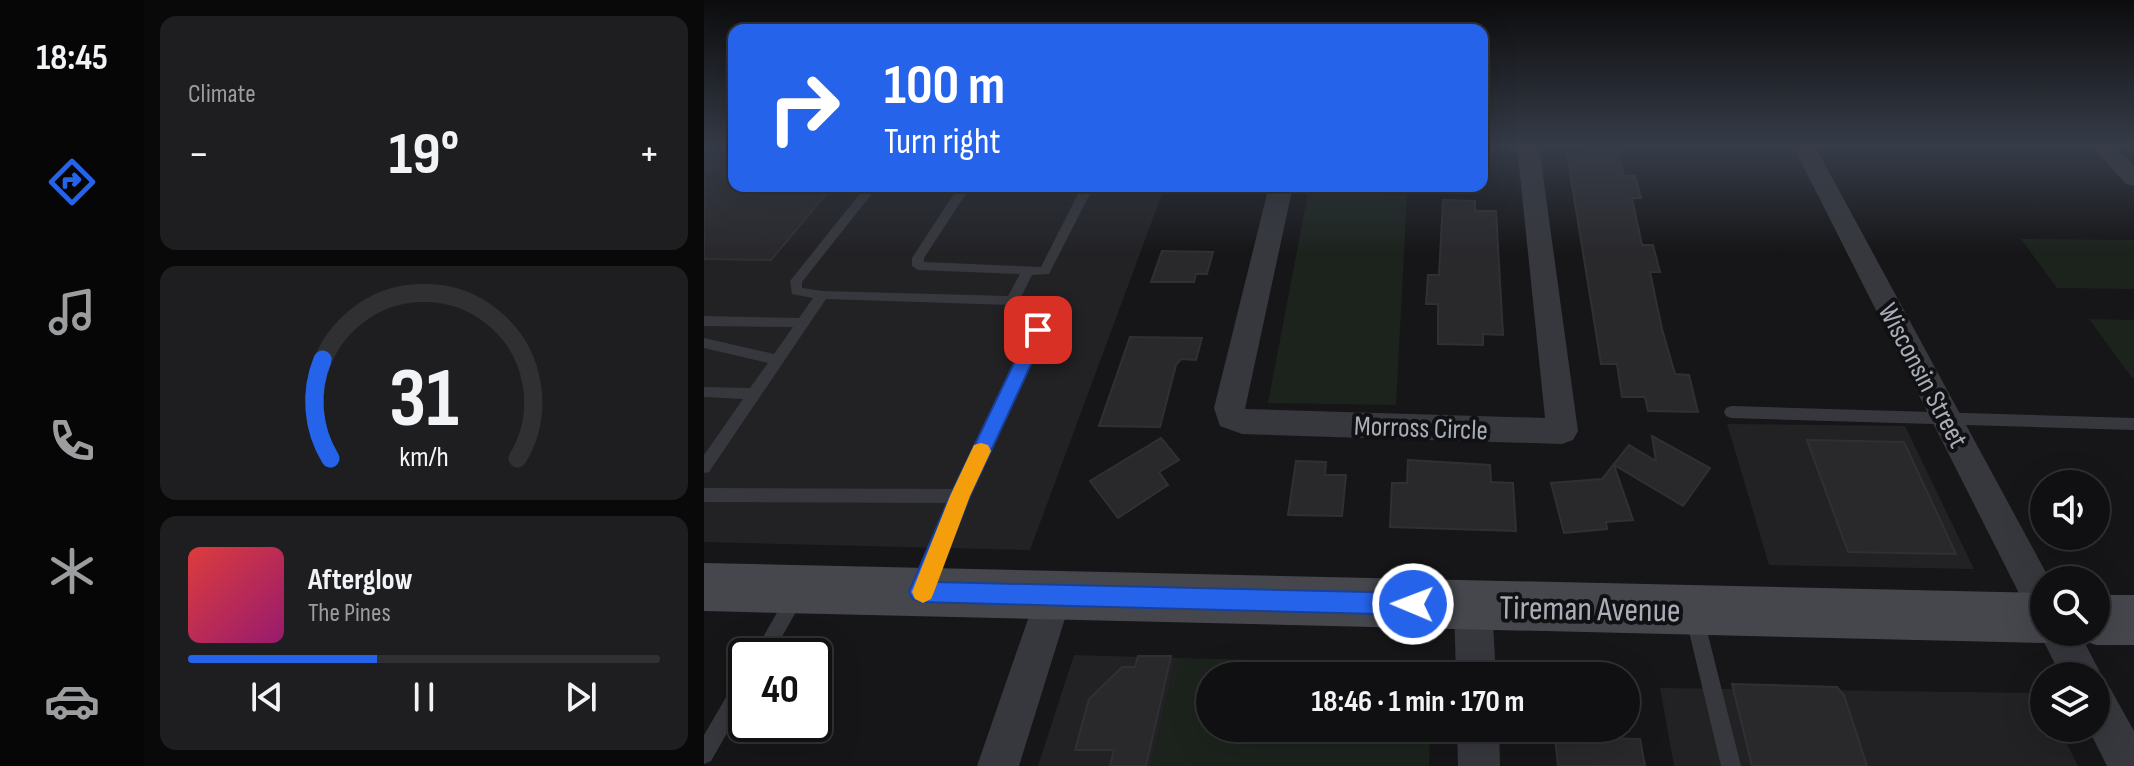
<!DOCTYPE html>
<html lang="en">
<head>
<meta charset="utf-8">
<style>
	body { margin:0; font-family:"Sofia Sans Condensed",sans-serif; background:#1e1e20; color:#f1f3f6; height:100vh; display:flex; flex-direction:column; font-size:30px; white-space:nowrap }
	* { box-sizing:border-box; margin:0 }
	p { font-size:26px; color:#9c9d9f }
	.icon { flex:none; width:44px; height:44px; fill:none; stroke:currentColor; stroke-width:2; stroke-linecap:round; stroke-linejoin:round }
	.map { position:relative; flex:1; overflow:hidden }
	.sheet { display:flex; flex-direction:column; gap:16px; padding:16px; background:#09090a; width:560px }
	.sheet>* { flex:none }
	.banner { position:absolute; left:24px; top:24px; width:760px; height:168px; border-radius:16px; box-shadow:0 8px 32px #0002,0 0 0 2px #303032; background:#2563eb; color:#fff; overflow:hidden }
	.controls { position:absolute; left:1326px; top:470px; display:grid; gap:16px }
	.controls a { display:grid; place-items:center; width:80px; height:80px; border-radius:50%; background:#101012; box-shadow:0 8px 32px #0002,0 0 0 2px #303032; font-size:40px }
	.speed { position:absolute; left:24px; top:638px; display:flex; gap:16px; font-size:40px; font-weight:700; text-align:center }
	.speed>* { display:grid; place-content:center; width:104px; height:104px; border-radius:50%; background:#101012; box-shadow:0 8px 32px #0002,0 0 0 2px #303032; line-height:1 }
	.speed .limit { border:4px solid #111; border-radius:12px; background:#fff; color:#111 }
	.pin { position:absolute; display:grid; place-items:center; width:68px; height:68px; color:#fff; margin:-34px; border-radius:16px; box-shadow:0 4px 12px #0006 }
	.me { position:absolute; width:88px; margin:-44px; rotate:271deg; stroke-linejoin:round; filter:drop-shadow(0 0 6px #0008) }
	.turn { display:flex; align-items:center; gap:28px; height:168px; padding:0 24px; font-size:36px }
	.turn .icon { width:104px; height:104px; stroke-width:2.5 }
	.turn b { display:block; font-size:56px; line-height:68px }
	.big { font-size:60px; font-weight:700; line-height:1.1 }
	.sheet .widget { flex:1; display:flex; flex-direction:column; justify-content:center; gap:12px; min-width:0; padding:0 28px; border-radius:16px; background:#1e1e20 }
	.sheet .dial { align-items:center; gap:0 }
	.dial svg { height:208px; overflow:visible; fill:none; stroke:#303032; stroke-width:7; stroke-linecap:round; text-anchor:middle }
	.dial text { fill:#f1f3f6; stroke:none }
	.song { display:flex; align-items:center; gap:24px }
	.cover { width:96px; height:96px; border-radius:12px; background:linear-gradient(135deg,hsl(0 70% 55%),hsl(320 70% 35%)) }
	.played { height:8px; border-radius:4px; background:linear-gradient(90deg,#2563eb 40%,#303032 40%) }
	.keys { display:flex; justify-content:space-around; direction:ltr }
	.heat { display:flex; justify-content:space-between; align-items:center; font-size:44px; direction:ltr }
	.trip { position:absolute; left:492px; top:662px; width:444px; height:80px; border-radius:40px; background:#101012; box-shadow:0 8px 32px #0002,0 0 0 2px #303032; font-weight:700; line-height:80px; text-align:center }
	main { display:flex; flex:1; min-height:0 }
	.tab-bar { display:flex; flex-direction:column; width:144px; justify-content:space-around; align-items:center; background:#060607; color:#9c9d9f }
	.tab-bar .icon { width:56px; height:56px }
	.tab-bar .on { color:#2563eb }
	.tab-bar b { font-size:36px; color:#f1f3f6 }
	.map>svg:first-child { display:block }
	.built { fill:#222225 }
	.green { fill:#1c231d }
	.building { fill:#29292c; stroke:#303034; stroke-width:2 }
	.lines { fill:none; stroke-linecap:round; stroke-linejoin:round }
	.lane { fill:#37383d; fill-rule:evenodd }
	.street { fill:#37383d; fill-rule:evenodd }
	.secondary { fill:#45474d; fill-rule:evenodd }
	.route { fill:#2563eb; stroke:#184099; stroke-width:2 }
	.slow { fill:#f59e0b }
	.labels { text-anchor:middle; stroke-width:8; stroke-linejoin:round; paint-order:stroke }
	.street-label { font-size:28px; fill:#a8adb8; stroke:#111113 }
	.near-street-label { font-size:34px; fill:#a8adb8; stroke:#111113 }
</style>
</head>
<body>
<main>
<nav class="tab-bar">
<b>18:45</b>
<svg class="icon on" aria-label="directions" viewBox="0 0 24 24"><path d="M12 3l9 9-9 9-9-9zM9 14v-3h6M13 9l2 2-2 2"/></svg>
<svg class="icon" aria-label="music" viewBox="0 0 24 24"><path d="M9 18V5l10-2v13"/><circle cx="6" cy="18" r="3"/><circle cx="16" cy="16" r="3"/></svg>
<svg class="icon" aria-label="phone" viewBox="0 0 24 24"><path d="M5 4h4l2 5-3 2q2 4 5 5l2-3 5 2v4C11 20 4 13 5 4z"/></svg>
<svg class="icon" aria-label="climate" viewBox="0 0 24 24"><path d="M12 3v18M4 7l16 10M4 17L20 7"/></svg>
<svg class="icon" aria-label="car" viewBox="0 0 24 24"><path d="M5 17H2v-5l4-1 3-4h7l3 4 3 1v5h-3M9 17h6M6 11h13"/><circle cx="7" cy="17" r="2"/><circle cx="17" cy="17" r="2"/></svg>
</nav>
<section class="sheet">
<div class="widget"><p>Climate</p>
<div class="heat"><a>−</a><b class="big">19°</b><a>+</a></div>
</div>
<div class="widget dial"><svg viewBox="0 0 100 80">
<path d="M14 69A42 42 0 1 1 86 69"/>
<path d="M14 69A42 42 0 0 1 11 31" stroke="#2563eb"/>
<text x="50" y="56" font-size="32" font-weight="700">31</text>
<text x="50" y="72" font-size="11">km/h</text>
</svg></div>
<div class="widget">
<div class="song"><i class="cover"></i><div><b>Afterglow</b><p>The Pines</p></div></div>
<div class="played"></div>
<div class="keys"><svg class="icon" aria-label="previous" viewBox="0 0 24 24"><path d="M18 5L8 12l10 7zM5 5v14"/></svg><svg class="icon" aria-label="pause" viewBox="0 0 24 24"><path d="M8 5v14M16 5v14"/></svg><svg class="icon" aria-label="next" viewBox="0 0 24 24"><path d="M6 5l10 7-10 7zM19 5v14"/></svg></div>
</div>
</section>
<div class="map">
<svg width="1430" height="766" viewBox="0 0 1430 766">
	<rect width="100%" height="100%" fill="#161618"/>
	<!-- built -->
	<path class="built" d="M0,146H30V186H461L326,550L0,542Z
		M1023,424L1201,426L1270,569L1065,565Z
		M370,655L472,658L447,766H334Z
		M956,688L1338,693L1340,728H1355L1374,766H970Z"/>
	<!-- green -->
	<path class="green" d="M604,193L703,195L692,405L564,403Z
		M1317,239L1430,240V289L1353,288Z
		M1385,319L1430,320V378H1428Z
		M472,658L727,664V676H506V728H726L725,766H447Z"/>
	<!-- building -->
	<path class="building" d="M0,146H30V186H129L67,260L0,259Z
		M881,147H913L920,176H931L937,198H928L938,245H949L956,272H946L958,329L971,374L985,375L994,412L944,411L941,397H918L913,364H897L863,154H883Z
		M739,200L771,201V211H792L799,335L779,334V345L734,344V304H722L724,275H735Z
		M458,251L509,252L503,274H492L490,282H447Z
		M426,337L498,338L492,360L477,359L472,365L456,427L395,426Z
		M948,436L1006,468L979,506L910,465L929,520L902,522L903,529L860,533L847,483L898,479L925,445L952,461Z
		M457,438L475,460L455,472L464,485L414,518L386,481Z
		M1103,440L1200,442L1252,554L1144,552Z
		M704,460L786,465L787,482L809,483L812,531L686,527L688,483H703Z
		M592,461L622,462L621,475H642L638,516L584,515Z
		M434,656H467L442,766H406L410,750H371L385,699L418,667H431Z
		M1028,684L1133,687L1140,695L1163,766H1048Z
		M851,737L936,739L941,766H854Z"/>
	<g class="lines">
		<!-- lane -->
		<path class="lane" d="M162,186H174L98,282V288L118,291L304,296L316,274L214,270L208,266V258L255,186H267L220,258V262L337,267L378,186H390L345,274L328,275L317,297L348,298L354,302L264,496L226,590L220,592L214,590L211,584L245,503L0,502V488L251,489L340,306L122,299L5,472L0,473V455L39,399L0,397V387L46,388L64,363L0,348V338L70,354L89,327L0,326V316L95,318L109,298L88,294L86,281Z
			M1027,406L1430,418V430L1027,418L1022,416L1020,412L1022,408Z
			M92,588L98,590L101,596L67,656H48L86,590Z
			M991,611L997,613L1000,619L1037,766H1017L982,619L985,613Z
			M42,673V700L7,761L0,764V735L35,675Z"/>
		<!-- street -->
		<path class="street" d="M813,146H835L874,431L869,440L858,444L538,434L516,426L510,408L565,186H589L541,409L841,418Z
			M1089,146H1111L1346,580H1340V632H1375L1398,676L1395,683L1406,688L1430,731V766H1403L1384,728H1392V676H1357L1335,632L1339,622L1327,617Z
			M1387,146H1410L1430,166V186L1422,184Z
			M350,579L363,584L368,596L315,766H273L332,596L337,584Z
			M769,588L782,593L788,606L792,676H752L750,606L756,593Z
			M753,728H795L796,766H754Z"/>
		<!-- secondary -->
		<path class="secondary" d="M0,563L1340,593V632H1360L1359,636L1340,643L0,611Z
			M1392,595H1430V645H1392L1373,638L1371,632H1392Z"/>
	</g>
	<!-- sky -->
	<linearGradient id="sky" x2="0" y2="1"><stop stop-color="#0c0c0d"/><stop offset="0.58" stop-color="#363c48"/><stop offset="1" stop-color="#363c48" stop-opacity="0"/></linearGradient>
	<rect width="1430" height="253" fill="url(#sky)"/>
	<!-- route -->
	<path class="route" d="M334,324L343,330L266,496L232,582L709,593L717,596L720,604L717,612L709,615L217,602L209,599L205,592L246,496L326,330Z"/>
	<!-- slow -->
	<path class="slow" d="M277,443L284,445L287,451L266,496L230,592L227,599L219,603L211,599L208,592L246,496L270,445Z"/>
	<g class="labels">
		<!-- street labels -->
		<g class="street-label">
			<text transform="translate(1220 375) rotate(62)" y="10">Wisconsin Street</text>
			<text transform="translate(717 427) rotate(2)" y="10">Morross Circle</text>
		</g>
		<!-- near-street labels -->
		<g class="near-street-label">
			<text transform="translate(886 608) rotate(1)" y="12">Tireman Avenue</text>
		</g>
	</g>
</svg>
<div class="controls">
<a><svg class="icon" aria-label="sound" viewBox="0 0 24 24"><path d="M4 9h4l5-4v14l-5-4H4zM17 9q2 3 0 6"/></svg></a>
<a><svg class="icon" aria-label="search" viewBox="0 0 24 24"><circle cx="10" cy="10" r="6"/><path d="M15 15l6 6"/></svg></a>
<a><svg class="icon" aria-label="layers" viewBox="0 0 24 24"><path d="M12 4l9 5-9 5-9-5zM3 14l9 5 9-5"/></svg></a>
</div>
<div class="speed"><div class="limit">40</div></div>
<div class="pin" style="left:334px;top:330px;background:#d93025"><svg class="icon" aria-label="arrive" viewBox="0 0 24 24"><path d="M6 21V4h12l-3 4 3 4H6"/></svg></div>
<svg class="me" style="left:709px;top:604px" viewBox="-20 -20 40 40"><circle r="17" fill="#2563eb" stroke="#fff" stroke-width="3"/><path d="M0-11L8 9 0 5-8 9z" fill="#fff"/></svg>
<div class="trip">18:46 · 1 min · 170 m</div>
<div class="banner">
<div class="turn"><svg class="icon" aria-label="right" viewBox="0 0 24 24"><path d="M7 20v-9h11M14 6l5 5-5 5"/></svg><div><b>100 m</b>Turn right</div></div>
</div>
</div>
</main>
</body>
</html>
